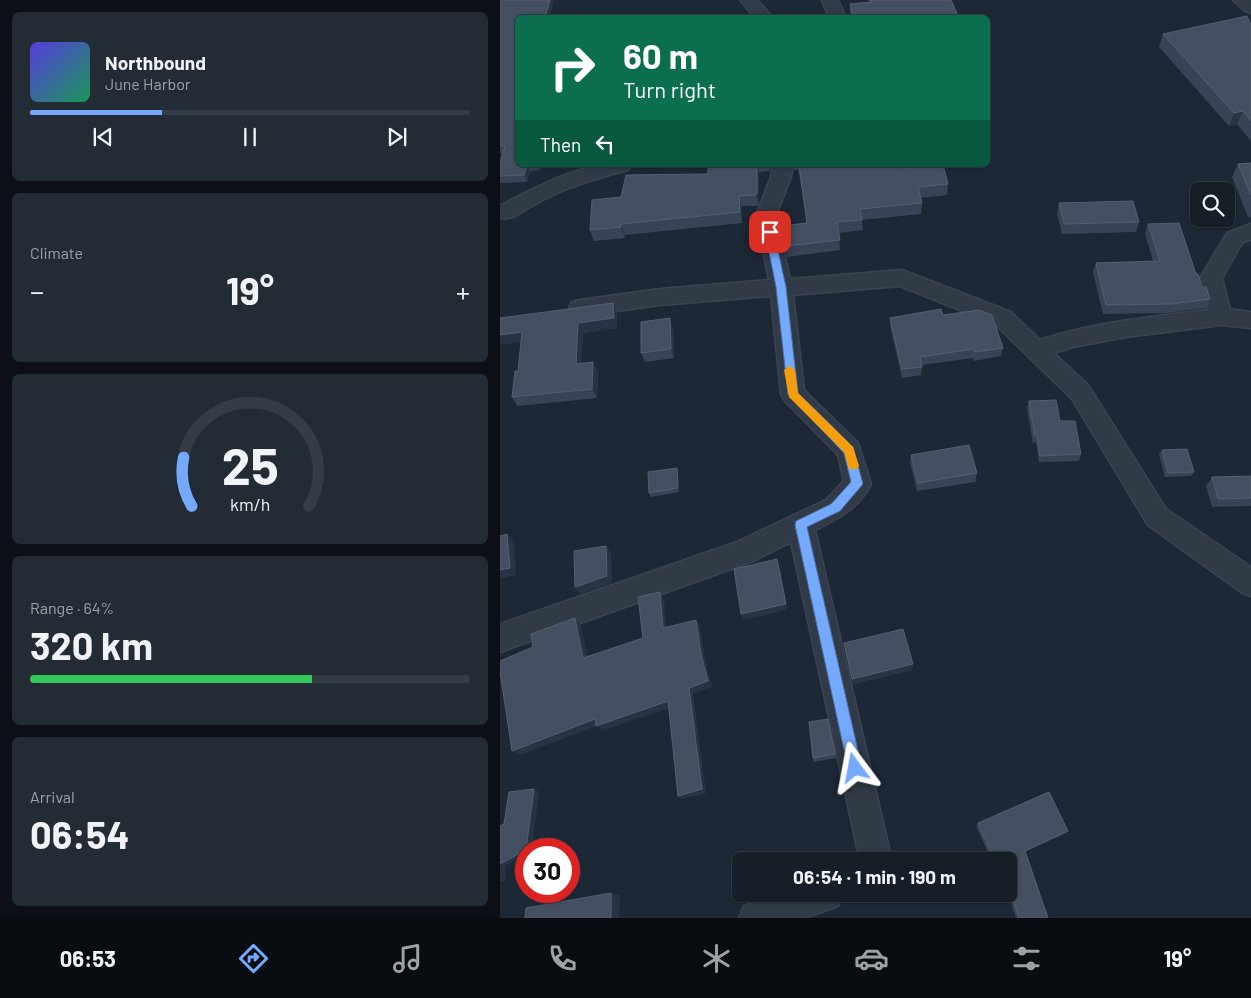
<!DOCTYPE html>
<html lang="en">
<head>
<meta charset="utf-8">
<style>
	body { margin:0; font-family:Barlow,sans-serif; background:#232b34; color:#f1f3f6; height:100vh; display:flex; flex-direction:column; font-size:19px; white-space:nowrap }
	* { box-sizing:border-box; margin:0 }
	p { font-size:16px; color:#9ea2a8 }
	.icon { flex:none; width:28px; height:28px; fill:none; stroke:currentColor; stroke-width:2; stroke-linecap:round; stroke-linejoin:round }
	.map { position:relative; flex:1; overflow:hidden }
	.panel { display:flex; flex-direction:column; gap:12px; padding:12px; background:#0c1016; width:500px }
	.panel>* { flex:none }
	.top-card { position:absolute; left:15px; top:15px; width:475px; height:152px; border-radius:8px; box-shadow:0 1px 4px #0004,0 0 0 1px #353c45; background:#0b6e4f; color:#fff; overflow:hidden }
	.tools { position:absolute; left:690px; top:182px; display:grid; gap:10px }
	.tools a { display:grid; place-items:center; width:45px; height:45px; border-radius:8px; background:#161e28; box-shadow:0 1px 4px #0004,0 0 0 1px #353c45; font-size:25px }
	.speed { position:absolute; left:15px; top:838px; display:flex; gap:10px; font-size:25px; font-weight:700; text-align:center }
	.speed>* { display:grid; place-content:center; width:65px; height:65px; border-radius:50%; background:#161e28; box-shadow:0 1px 4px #0004,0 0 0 1px #353c45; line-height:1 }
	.speed .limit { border:8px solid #d22; background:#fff; color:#111 }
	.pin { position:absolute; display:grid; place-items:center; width:42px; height:42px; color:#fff; margin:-21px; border-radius:10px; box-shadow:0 2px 8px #0006 }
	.me { position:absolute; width:55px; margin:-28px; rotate:347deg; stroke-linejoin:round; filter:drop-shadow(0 0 4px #0008) }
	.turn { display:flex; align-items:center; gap:18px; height:105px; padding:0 25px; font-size:22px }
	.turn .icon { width:65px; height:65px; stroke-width:2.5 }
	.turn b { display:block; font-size:35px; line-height:42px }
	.then { display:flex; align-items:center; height:48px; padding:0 25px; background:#0003; gap:10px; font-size:19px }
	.big { font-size:38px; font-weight:700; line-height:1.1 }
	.panel .tile { flex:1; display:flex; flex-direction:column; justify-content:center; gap:8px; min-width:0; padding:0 18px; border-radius:8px; background:#232b34 }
	.panel .dial { align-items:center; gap:0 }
	.dial svg { height:130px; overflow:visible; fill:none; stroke:#353c45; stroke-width:7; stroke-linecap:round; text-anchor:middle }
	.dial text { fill:#f1f3f6; stroke:none }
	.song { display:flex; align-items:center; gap:15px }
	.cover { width:60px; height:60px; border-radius:8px; background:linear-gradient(135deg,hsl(250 70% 55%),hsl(150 70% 35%)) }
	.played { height:5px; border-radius:2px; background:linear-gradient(90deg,#75a9fe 30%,#353c45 30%) }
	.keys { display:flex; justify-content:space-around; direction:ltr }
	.heat { display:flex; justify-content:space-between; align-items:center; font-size:28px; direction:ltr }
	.charge { height:8px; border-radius:4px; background:linear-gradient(90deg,#34c759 64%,#353c45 0) }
	.trip { position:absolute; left:232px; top:852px; width:285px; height:50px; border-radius:8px; background:#161e28; box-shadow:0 1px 4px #0004,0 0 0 1px #353c45; font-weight:700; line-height:50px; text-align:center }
	.tab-bar { display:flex; height:80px; justify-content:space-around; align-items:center; background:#090c10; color:#9ea2a8 }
	.tab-bar .icon { width:35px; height:35px }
	.tab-bar .on { color:#75a9fe }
	.tab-bar b { font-size:22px; color:#f1f3f6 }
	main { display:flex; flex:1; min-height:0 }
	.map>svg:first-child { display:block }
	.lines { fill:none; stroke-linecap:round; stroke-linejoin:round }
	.street-casing { stroke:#3a4350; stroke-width:3 }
	.street { fill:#313a47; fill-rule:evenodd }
	.wall { fill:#384455 }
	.shaded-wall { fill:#283444 }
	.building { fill:#445061; stroke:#546071 }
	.route { fill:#75a9fe; stroke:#4c6ea5 }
	.slow { fill:#f59e0b }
</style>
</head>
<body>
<main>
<section class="panel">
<div class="tile">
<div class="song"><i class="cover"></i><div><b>Northbound</b><p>June Harbor</p></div></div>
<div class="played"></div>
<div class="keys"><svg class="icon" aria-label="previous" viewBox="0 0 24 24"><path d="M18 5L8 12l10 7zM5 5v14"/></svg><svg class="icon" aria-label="pause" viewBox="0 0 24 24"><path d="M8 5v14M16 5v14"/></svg><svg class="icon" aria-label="next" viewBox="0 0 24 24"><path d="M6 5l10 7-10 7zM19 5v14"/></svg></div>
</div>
<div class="tile"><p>Climate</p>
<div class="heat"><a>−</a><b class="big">19°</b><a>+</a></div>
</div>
<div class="tile dial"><svg viewBox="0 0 100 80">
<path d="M14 69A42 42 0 1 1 86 69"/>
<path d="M14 69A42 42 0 0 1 9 39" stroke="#75a9fe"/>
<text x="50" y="56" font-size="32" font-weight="700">25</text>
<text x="50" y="72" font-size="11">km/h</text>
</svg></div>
<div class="tile"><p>Range · 64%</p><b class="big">320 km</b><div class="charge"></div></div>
<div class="tile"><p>Arrival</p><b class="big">06:54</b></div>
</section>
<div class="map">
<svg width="751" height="918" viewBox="0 0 751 918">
	<rect width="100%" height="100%" fill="#1d2836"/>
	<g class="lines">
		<defs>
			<path id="street" d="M240,0H257L273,18H255Z
				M322,0H338L346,18H329Z
				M733,0H751V13L745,11Z
				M96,165H131L128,170C94,179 62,188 32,206C23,211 11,221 0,218V206C31,189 62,174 96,165Z
				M273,165H293L291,177L276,215L290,279L402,270L511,312L540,340C595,322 651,317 708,310L700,278L727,233L751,224V239L742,243L722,278L730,309L751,312V328L721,325L626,337L573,347L554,353L588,385L666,509L751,567V596L741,592L648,525L572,399L495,324L400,286L293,295L304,390L358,443L371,484C359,508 338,519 315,530L392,861H360L291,542L253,561L0,652V624L237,542L326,500L344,481L338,455L285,401L281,394L271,296L160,305L80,316L72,314L69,308L72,302L80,300L160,289L269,280L256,215L271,177Z
				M278,894H343L338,906L305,918H239L244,906Z"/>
		</defs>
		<!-- street casing -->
		<use href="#street" class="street-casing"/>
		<!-- street -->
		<use href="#street" class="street"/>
	</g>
	<!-- wall -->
	<path class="wall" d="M0,0H54L49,18H18V165H41L40,170L30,171L27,182L0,183V162L3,153H0Z
		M368,0H451L459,18H351L350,14V4L369,2Z
		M751,25V141L737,124L729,126L659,47L663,34Z
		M751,163V217H748L732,177L738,164Z
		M208,165H272L270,171L259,172V203L258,206H241L242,223L125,235V238L94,241L90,230L121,197L208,174Z
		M293,165H402L403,169L448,184L447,195L420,198L422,203L421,214L362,220L363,230L339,233L340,250L287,257L283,236L281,226L307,223L299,173L298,170H294Z
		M559,203L639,222L636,232L562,234L557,214Z
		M648,224L696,274L702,287L710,299L706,308L667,313L603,314L593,272L596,263L653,261L645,234Z
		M113,303L117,313V328L83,333L81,364L98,371L97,398L17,406L12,397L18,371Z
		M443,315L503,348L501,356L474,361L473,358L422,365L421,375L402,378L390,326V318Z
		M173,328L174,358L145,362L141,353Z
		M529,401L560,421L581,454L579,461L539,462L536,442L533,443L527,408Z
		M662,450L694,472L691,476L665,477L659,454Z
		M411,455L477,473L475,482L417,491L410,463Z
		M178,472L179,492L151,497L149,493Z
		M751,476V506L712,507L706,486L712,477Z
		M344,643L412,670L353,684L345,649Z
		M328,719L336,758L314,762L313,758Z
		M478,823L568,831L564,834L525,852L548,918H516L508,894H509V861H492L476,826Z"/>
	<!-- shaded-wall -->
	<path class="shaded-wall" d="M50,0H54L49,18H45Z
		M743,111L737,124L729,126L734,113Z
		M27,165H28L30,171L27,182L24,175Z
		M37,165H41L40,170Z
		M257,165L259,172V203L258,206L256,195Z
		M269,165H272L270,171Z
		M239,196L241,206L242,223L240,212Z
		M121,224L125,235V238L121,227Z
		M113,303L117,313V328L83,333L81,373L76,364L78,323Z
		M170,318L173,328L174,358L171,349Z
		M22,332L27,341L0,345V335Z
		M93,362L98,371L97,398L92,389Z
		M177,468L178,472L179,492L178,488Z
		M7,534L14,542L16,575L0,579V570Z
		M106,546L111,553L112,583L80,594L75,587Z
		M279,567L287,610L244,620L241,614Z
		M160,592L164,600L167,635L163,628Z
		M75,618L81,625L89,665L83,658Z
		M196,620L200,627L205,660L212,687L193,694L206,793L182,799L178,796L189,688L201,654Z
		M413,664L412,670L353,684L352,679Z
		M168,701L172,707L102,731L97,726L20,755L12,751L95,719Z
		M34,789L39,792L32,849H27Z
		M568,831L564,834L522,853L525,851Z
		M26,850V855L5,866L6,880L0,882V864Z
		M111,893L120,895L119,918H111Z"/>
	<!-- building -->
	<path class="building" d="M0,0H50L45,18H18V165H27L24,175L0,176V162L5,146H0Z
		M370,0H451L459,18H354L350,4L371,2Z
		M747,16L751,25V121L743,111L734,113L663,34Z
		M751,163V195L738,164Z
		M208,165H257V193L256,195L239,196L240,212L121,224V227L90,230L92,200L121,197L126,175L208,174Z
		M299,165H402L403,169L443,165L448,184L418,187L422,203L360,209L362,220L337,222L340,240L286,246L281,226L307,223Z
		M633,201L639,222L564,224L559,203Z
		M679,223L696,274H698L702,287H706L710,299L672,304L606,305L596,263L660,261L648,224Z
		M113,303L114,318L78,323L76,364L93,362L92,389L12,397L15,371H18L22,332L0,335V318Z
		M441,309L443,315L479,310L492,315L503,348L475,352L474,349L420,357L422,367L402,369L390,318Z
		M170,318L171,349L141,353V322Z
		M556,400L560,421H575L581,454L540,456L537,436H535L529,401Z
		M469,445L477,473L418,483L411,455Z
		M687,449L694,472L668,473L662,450Z
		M177,468L178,488L149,493L148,472Z
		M751,476V498L718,499L712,477Z
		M7,534L10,568L0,570V536Z
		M106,546L107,576L75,587L74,551Z
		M277,559L286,604L241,614L234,569Z
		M160,592L163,628L196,620L201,654L208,681L189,688L202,789L178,796L168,701L96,726L95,719L12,751L0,672V661L33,647L31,634L75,618L83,658L143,638L138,597Z
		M403,629L413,664L352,679L344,643Z
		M328,719L335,754L313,758L309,722Z
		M34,789L26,850L0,864V826L4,824L9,792Z
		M549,792L568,831L525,851L548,918H519L509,886V861H495L478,823Z
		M111,893V918H25L26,908Z"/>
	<!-- route -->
	<path class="route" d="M270,229L274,232L286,287L298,393L353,447L363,484L340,511L307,527L362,768L360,773L355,775L350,773L348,768L295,525L296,521L331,504L351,482L344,453L288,394L276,287L265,232Z"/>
	<!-- slow -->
	<path class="slow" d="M290,366L295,370L298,393L353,447L359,466L357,469H349L344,452L289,397L284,370Z"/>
</svg>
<div class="tools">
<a><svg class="icon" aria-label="search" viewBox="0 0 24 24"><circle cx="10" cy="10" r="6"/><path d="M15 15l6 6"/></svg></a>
</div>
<div class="speed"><div class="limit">30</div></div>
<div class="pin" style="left:270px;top:232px;background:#d93025"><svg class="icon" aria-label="arrive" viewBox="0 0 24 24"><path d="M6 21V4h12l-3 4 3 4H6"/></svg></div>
<svg class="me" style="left:355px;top:768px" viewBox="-20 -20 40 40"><path d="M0-17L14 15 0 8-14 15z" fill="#75a9fe" stroke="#fff" stroke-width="4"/></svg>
<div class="trip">06:54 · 1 min · 190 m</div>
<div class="top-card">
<div class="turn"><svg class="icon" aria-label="right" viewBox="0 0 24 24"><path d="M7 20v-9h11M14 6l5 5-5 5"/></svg><div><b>60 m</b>Turn right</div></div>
<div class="then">Then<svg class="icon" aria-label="left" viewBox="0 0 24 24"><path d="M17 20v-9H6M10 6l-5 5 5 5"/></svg></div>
</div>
</div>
</main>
<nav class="tab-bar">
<b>06:53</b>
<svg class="icon on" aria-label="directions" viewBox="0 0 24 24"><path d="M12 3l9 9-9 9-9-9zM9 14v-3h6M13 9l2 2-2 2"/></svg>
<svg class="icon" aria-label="music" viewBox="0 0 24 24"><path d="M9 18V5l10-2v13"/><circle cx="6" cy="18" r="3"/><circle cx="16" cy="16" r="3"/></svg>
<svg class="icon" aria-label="phone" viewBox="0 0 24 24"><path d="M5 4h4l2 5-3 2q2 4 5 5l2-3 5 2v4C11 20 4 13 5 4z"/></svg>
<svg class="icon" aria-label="climate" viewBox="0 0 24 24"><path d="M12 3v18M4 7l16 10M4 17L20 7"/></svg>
<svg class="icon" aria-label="car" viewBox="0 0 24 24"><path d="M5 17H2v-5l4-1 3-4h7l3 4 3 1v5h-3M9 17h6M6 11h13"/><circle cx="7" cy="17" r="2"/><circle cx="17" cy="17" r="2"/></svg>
<svg class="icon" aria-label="filters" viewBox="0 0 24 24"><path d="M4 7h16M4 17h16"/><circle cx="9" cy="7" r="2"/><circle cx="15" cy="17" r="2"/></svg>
<b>19°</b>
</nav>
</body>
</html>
